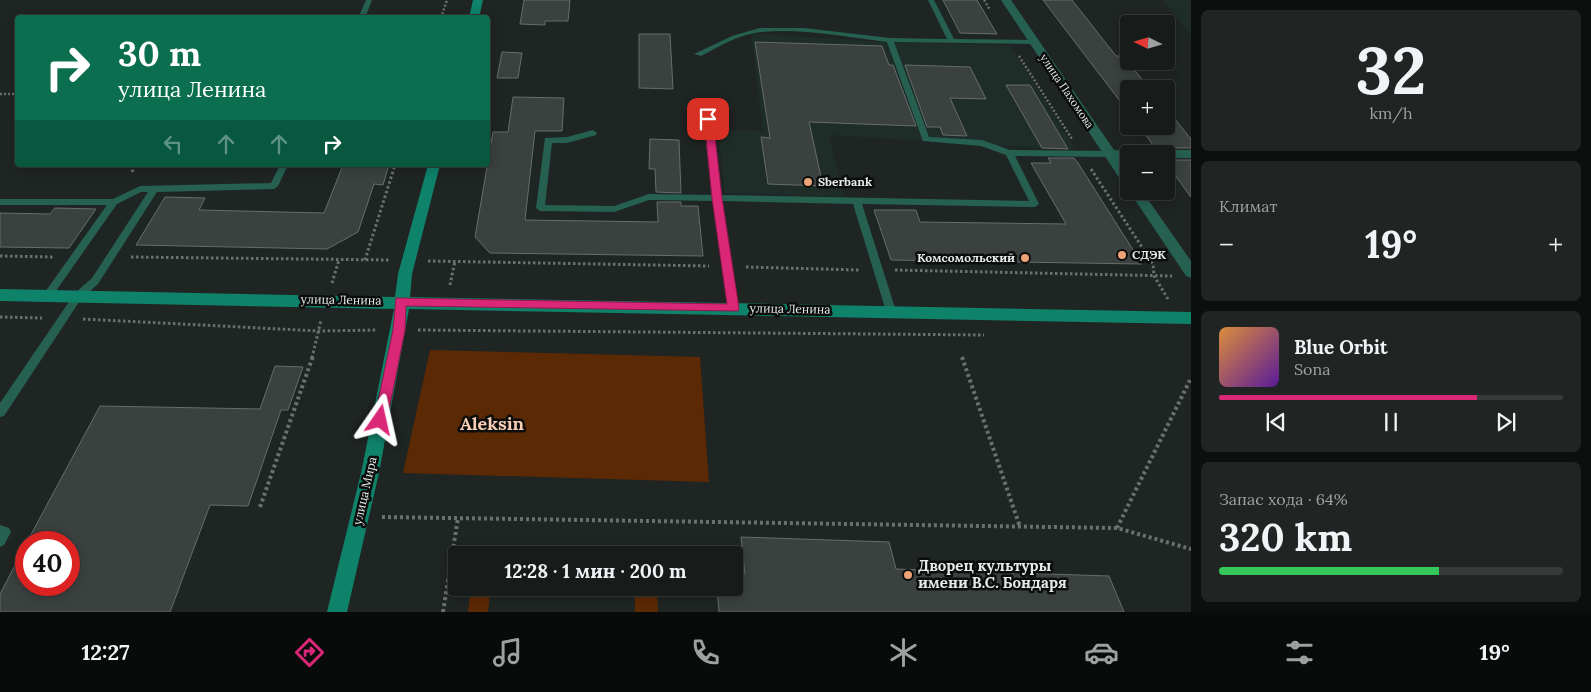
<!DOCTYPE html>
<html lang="ru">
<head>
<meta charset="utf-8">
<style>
	body { margin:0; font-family:Lora,serif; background:#202523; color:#f1f3f6; height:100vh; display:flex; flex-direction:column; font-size:19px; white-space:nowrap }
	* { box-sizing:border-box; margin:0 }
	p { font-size:16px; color:#9ea1a2 }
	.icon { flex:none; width:28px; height:28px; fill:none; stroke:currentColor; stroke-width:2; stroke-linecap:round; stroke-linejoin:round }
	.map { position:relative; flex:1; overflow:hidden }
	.details { display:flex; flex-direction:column; gap:10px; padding:10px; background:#0d0f0e; width:400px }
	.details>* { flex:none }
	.hud { position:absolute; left:15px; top:15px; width:475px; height:152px; border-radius:5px; box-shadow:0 2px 12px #0003,0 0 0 1px #363a39; background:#0b6e4f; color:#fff; overflow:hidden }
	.needle { width:32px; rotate:275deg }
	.fabs { position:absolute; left:1120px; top:15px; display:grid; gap:10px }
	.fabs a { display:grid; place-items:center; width:55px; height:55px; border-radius:5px; background:#171c1a; box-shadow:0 2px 12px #0003,0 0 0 1px #363a39; font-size:25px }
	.speed { position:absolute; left:15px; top:531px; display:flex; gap:10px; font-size:25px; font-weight:700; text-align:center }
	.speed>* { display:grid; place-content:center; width:65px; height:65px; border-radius:50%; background:#171c1a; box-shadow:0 2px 12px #0003,0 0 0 1px #363a39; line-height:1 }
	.speed .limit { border:8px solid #d22; background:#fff; color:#111 }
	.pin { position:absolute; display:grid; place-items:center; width:42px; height:42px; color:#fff; margin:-21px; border-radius:10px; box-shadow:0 2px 8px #0006 }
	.me { position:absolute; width:55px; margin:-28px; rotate:11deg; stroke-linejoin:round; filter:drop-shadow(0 0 4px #0008) }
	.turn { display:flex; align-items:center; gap:18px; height:105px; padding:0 20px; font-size:22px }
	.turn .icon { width:65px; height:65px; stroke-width:2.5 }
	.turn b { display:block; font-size:35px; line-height:42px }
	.lanes { display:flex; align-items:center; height:48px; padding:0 20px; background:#0003; justify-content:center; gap:25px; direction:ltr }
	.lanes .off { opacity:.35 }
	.big { font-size:38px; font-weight:700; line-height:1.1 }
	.details .card { flex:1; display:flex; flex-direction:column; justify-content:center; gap:8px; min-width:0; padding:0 18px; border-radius:8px; background:#202523 }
	.details .dial { align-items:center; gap:0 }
	.dial b { font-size:65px; line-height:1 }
	.song { display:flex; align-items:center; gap:15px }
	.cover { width:60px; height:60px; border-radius:8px; background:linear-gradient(135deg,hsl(30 70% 55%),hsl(270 70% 35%)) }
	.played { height:5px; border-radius:2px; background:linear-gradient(90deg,#db2777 75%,#363a39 75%) }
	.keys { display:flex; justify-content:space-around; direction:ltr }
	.heat { display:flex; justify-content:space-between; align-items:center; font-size:28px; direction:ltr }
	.charge { height:8px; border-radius:4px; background:linear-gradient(90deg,#34c759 64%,#363a39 0) }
	.trip { position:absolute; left:448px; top:546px; width:295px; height:50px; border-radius:5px; background:#171c1a; box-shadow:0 2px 12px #0003,0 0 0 1px #363a39; font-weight:700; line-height:50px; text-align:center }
	.menu { display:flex; height:80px; justify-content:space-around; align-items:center; background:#090b0a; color:#9ea1a2 }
	.menu .icon { width:35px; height:35px }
	.menu .on { color:#db2777 }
	.menu b { font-size:22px; color:#f1f3f6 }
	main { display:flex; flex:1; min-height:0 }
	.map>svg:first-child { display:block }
	.built { fill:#1f2d28 }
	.green { fill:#5c2905 }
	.building { fill:#3a413f; stroke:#666d6b }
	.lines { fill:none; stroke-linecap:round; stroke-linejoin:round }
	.path-far2 { stroke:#6a706e; stroke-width:2.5; stroke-dasharray:2 2; stroke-linecap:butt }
	.path-far1 { stroke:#6a706e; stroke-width:3; stroke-dasharray:2.5 2.5; stroke-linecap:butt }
	.path { stroke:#6a706e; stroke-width:4; stroke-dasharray:3 3; stroke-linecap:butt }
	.lane { fill:#256051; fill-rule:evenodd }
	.street { fill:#256051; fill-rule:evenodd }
	.secondary { fill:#0f826a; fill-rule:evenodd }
	.route { fill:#db2777; stroke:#8e194d }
	.poi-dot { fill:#efa378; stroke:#0b0d0c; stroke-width:2 }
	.labels { text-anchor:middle; stroke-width:5; stroke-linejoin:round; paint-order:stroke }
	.far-street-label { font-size:11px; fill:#e7ecea; stroke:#0b0d0c }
	.poi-label { font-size:12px; font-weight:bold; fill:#e7ecea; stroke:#0b0d0c; text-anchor:start }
	.street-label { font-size:12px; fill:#e7ecea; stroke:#0b0d0c }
	.near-poi-label { font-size:15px; font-weight:bold; fill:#e7ecea; stroke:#0b0d0c; text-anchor:start }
	.district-label { font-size:18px; font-weight:bold; fill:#fbceb6; stroke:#0b0d0c }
</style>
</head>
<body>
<main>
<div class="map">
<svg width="1191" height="612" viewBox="0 0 1191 612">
	<rect width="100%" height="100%" fill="#1f2523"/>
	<!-- built -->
	<path class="built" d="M1162,0H1191V34Z
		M751,33L881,42L1010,45L1076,150L829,135L844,197L725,193L718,129L763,131Z"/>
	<!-- green -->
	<path class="green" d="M430,350L700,357L709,482L403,473Z
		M471,588H556L555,594H490L488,612H468Z
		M572,588H657L658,612H635V595H571Z"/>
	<!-- building -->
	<path class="building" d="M524,0H570L568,21H545V25L520,24Z
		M943,0H977L997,34L960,33Z
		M1043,0H1072L1116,56H1123L1150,89H1129V113Z
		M639,34H670L673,89L639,88Z
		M755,42L882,46L889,65H893L916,126L809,122L823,186L768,184L761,137L770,138Z
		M502,52L522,53L518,78H497Z
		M905,65L970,67L986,99L950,98L967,136L943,135L940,127H927Z
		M1006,85H1030L1068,149L1042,148Z
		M513,97L564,98L562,131H535L525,220L658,222L657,202H681V206H698L703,256L490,253L475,237L493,132H508Z
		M1166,108L1191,139V148H1166L1159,153L1139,126H1166Z
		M650,139L679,140L681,193L656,192L655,169H649Z
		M1048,158H1074L1078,163L1142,264L891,260L874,210H916L920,222L1066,224L1031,163H1051Z
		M1166,160H1191V197L1166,163Z
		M343,165H389L383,185L374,184L358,232L327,249L136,245L165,197L205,198L199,210L324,213Z
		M55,208L96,209L69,248L0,247V213L50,214Z
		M275,366L303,367L288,410H281L248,506L210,505L170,612H0V594L26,544V585H69V542H27L100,406L260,409Z
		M741,537L889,542L896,569L1109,576L1124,612H719L717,588H734V574H745Z"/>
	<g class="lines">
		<!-- path-far2 -->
		<path class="path-far2" d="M984,0L990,10
			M441,18L447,0
			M1019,56L1072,139
			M0,94H18"/>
		<!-- path-far1 -->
		<path class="path-far1" d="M130,165L134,174
			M1091,169L1153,264L1154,276L1168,299
			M0,256L54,257
			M131,257L389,260
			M365,260L395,165
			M428,261L709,266
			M746,267L859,270
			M895,270L1172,276
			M332,283L339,260
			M450,285L455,261
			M0,317L42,318
			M83,319L319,331L377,330
			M418,330L984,335
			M312,358L321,320"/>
		<!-- path -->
		<path class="path" d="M962,357L1020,527
			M260,507L313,356
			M382,517L1117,528L1191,549
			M1117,528L1191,378
			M443,612L458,518"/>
		<!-- lane -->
		<path class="lane" d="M366,0H372L365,18H358Z
			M928,0H934L954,39L1034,40L1037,42L1034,44L894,42L929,137L982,140L1010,150L1110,151L1114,154L1110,157L1015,156L1039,204L1035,207L862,204L896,311L895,314H887L886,311L853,204L722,201L738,308L737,311H729L728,308L713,201L649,200L614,212L540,211L536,208L545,138L567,137L593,130L597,133L596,135L567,143H552L545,205L614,206L649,194L712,195L704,119L708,117L712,119L721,195L1029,201L1006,155L981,146L923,141L887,42C846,37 803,28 761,32C740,34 720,46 701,56L694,54L732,36L760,28H804L890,38L947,39Z
			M280,165H288L278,186L274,189L157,192L98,284L81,299L4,416L0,417V403L75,293L92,278L148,192H141L117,204L51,298H45L43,295L45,292L107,205H0V199H113L140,186L271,183Z
			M0,525L9,528L11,532L4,545L0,547Z"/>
		<!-- street -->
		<path class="street" d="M1001,0H1011L1114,150L1133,151L1135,154H1129V158H1119L1129,172V186L1124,185Z
			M1166,150H1191V158H1166V154H1160Z
			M1129,191H1142L1191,261V278L1186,276Z"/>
		<!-- secondary -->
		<path class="secondary" d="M473,0H483L479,18H469Z
			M428,165H440L412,274L410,297L1191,312V324L409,309L379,473L347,612H327L361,473L394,309L0,301V289L395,297L398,274Z"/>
	</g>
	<!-- route -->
	<path class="route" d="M708,116L713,119L722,198L739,308L738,311L406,306L405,330L387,420L385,424L380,425L376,424L374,420L393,330L396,298L727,304L712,198L704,119Z"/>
	<!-- markers -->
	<g class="poi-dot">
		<circle cx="808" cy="182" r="5"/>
		<circle cx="1122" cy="255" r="5"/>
		<circle cx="1025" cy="258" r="5"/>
		<circle cx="908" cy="575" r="5"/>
	</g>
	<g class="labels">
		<!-- far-street labels -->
		<g class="far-street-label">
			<text transform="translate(1067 91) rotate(56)" y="4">улица Пахомова</text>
		</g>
		<!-- poi labels -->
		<g class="poi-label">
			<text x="818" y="186">Sberbank</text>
			<text x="1132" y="259">СДЭК</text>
			<text x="1015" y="262" text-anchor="end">Комсомольский</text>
		</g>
		<!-- street labels -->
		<g class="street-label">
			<text transform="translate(341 300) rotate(1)" y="4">улица Ленина</text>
			<text transform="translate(790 309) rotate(1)" y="4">улица Ленина</text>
			<text transform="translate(365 491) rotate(-77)" y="4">улица Мира</text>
		</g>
		<!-- near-poi labels -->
		<g class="near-poi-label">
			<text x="918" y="571">Дворец культуры<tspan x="918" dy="17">имени В.С. Бондаря</tspan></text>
		</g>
		<!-- district labels -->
		<g class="district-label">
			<text x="492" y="430">Aleksin</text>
		</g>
	</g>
</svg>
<div class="fabs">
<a><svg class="needle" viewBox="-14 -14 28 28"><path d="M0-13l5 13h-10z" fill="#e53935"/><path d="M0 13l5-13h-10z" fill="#9ea1a2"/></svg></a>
<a>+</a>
<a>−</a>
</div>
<div class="speed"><div class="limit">40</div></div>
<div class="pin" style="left:708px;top:119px;background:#d93025"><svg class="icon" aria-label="arrive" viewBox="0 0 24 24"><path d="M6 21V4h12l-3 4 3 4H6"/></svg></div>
<svg class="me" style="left:380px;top:420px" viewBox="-20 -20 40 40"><path d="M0-17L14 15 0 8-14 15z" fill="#db2777" stroke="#fff" stroke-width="4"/></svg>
<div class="trip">12:28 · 1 мин · 200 m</div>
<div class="hud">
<div class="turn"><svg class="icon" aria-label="right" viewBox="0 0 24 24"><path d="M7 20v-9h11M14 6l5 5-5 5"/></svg><div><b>30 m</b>улица Ленина</div></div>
<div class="lanes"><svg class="icon off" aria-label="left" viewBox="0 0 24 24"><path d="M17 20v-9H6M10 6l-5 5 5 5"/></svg><svg class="icon off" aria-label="ahead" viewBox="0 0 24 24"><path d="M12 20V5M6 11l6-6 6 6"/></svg><svg class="icon off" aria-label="ahead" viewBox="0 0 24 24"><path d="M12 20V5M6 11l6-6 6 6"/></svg><svg class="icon" aria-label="right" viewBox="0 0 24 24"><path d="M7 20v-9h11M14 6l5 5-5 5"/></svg></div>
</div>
</div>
<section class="details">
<div class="card dial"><b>32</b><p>km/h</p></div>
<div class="card"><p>Климат</p>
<div class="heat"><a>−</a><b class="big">19°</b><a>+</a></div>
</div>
<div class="card">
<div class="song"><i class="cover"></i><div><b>Blue Orbit</b><p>Sona</p></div></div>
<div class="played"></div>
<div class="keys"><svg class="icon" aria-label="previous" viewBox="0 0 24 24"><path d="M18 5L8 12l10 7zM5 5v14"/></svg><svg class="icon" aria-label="pause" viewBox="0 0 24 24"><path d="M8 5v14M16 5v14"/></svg><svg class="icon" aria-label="next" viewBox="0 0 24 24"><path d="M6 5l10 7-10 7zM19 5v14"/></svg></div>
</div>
<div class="card"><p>Запас хода · 64%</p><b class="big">320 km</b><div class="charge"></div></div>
</section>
</main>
<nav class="menu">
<b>12:27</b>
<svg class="icon on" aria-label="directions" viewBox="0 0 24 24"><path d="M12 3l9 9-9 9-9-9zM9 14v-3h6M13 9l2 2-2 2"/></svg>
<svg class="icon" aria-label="music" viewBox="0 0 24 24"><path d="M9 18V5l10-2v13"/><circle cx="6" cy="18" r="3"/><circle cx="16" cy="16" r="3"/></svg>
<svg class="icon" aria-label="phone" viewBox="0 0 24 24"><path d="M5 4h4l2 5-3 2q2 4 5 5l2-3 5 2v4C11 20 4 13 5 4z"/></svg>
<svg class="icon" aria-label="climate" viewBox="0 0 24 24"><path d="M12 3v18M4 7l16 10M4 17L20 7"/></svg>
<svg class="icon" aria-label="car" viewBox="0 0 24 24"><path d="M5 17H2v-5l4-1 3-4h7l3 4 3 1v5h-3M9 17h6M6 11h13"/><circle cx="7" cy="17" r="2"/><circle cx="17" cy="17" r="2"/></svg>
<svg class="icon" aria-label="filters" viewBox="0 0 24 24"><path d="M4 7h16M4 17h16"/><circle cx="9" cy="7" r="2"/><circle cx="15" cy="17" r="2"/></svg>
<b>19°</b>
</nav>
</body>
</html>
